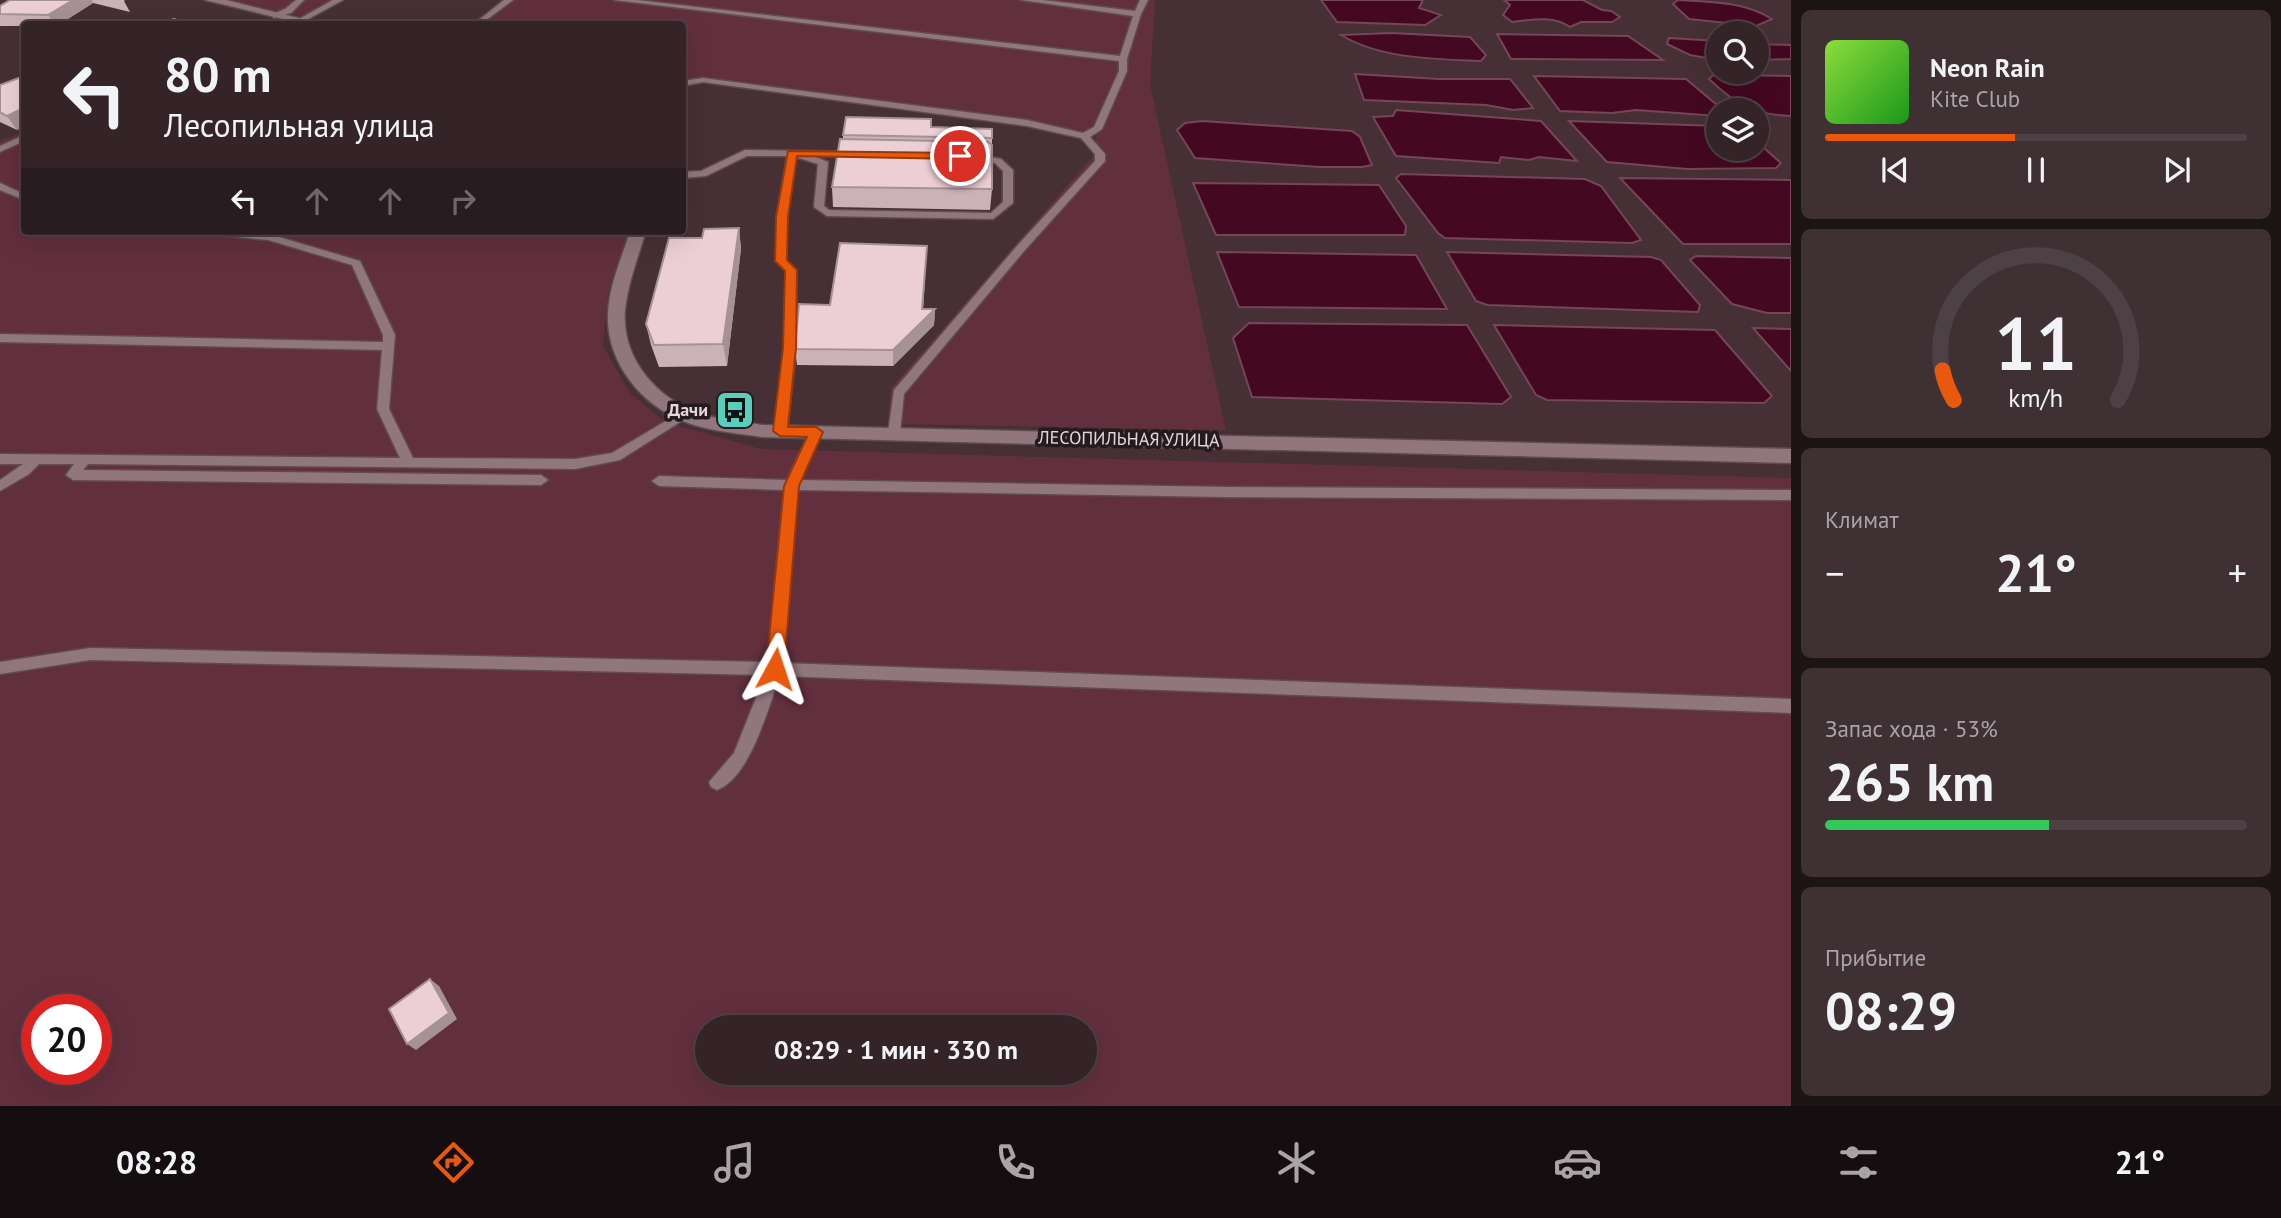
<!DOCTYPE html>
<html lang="ru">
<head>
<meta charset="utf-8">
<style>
	body { margin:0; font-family:"PT Sans",sans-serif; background:#3f3034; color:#f1f3f6; height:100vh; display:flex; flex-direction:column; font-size:26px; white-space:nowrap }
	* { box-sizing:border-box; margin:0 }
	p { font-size:23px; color:#a9a4a8 }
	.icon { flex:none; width:38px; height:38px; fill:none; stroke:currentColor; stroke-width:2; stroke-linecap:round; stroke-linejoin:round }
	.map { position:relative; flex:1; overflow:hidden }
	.drawer { display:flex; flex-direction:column; gap:10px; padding:10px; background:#1d1416; width:490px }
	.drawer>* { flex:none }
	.banner { position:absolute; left:21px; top:21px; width:665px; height:214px; border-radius:7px; box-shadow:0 7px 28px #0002,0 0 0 2px #4e4145; background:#342428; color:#f1f3f6; overflow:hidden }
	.buttons { position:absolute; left:1706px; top:21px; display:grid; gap:14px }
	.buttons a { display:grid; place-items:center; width:63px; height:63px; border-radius:50%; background:#342428; box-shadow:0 7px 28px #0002,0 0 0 2px #4e4145; font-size:35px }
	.speed { position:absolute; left:21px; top:994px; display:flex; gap:14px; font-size:35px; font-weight:700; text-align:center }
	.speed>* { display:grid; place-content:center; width:91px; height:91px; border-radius:50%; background:#342428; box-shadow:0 7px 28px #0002,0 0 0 2px #4e4145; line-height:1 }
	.speed .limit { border:10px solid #d22; background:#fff; color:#111 }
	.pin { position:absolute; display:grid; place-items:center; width:60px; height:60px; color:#fff; margin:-30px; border:4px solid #fff; border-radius:50%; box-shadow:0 2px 7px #0007 }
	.me { position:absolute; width:77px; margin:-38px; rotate:5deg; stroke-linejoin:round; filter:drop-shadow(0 0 5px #0008) }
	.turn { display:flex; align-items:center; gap:24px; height:147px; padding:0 28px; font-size:32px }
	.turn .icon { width:91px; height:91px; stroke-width:2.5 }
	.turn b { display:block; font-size:49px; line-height:60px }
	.lanes { display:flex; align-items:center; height:66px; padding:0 28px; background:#0003; justify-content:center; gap:35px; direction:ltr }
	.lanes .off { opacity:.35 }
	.big { font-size:52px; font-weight:700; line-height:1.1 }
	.drawer .tile { flex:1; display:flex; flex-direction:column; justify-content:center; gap:10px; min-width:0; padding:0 24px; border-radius:10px; background:#3f3034 }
	.drawer .dial { align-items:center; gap:0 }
	.dial svg { height:182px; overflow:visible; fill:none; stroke:#4e4145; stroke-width:7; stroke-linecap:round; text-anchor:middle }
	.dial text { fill:#f1f3f6; stroke:none }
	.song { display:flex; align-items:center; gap:21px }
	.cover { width:84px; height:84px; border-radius:10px; background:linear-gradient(135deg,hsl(90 70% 55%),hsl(120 70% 35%)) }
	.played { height:7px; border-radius:4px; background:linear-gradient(90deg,#ea580c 45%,#4e4145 45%) }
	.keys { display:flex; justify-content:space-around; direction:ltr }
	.heat { display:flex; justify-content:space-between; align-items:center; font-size:38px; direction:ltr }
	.charge { height:10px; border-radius:5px; background:linear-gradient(90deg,#34c759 53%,#4e4145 0) }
	.trip { position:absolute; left:695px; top:1015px; width:402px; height:70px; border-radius:35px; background:#342428; box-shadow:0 7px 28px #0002,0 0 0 2px #4e4145; font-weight:700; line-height:70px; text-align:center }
	.tab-bar { display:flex; height:112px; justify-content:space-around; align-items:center; background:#150e10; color:#a9a4a8 }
	.tab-bar .icon { width:49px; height:49px }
	.tab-bar .on { color:#ea580c }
	.tab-bar b { font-size:32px; color:#f1f3f6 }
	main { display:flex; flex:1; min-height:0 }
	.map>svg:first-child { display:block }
	.green { fill:#622f3e; fill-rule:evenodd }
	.water { fill:#450821; stroke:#744658; stroke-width:2 }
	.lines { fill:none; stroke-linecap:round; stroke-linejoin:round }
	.lane-casing { stroke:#5f4c51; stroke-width:3 }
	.street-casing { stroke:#5f4c51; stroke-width:3 }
	.lane { fill:#91777d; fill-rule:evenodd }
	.street { fill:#91777d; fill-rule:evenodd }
	.wall { fill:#cbb2b8 }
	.shaded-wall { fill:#a59196 }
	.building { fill:#eccfd6; stroke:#a59196; stroke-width:2 }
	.route { fill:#ea580c; stroke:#983908; stroke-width:2 }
	.labels { text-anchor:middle; stroke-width:7; stroke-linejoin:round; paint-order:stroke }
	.poi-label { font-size:18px; font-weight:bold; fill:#e3d5d8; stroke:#251b1e; text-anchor:end }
	.street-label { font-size:18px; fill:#e3d5d8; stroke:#251b1e }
</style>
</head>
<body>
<main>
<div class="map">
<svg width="1791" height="1106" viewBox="0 0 1791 1106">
	<rect width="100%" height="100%" fill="#463035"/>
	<!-- green -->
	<path class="green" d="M229,0H331L304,17Z
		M513,0H1155L1150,85L1226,430L888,424L891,388L1100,148L1095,140L1097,134L708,77L683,80L682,24H480Z
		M24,131V231H629L608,294L603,346L630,393L665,422L761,449L1791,478V1106H0V141ZM37,1010H96V1069H37ZM707,1027H1085V1073H707Z"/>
	<!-- water -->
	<path class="water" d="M1321,0H1423L1419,8L1441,15L1425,25L1337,22Z
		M1504,0H1583L1602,10L1611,11L1620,17L1612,22H1581L1570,27C1552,15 1531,20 1512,22L1503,15L1510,5Z
		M1678,0C1711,2 1743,1 1772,19L1756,26L1689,19L1673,4Z
		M1391,33L1470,37L1486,55L1481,61C1434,59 1381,59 1341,35Z
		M1497,34L1628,36L1663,60L1511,59Z
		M1669,38L1718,41V60L1690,55L1667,44Z
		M1757,44L1791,45V59L1757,60Z
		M1355,74L1439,79H1510L1533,108L1513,110L1486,105L1364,100Z
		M1713,75L1791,76V116C1751,114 1738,106 1709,79Z
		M1534,76L1686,79L1723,110H1718V116L1636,110L1612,113L1560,111Z
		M1396,110L1541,121L1577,161L1539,157L1529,160L1501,157L1499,163L1396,156L1373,117L1393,116Z
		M1202,121L1352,131L1360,137L1372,165L1362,167H1320L1195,158L1177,130L1185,123Z
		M1569,121L1718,126V149H1757V142L1781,163L1776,168L1687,169L1607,162Z
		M1401,174L1585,179L1601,186L1641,240L1632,243L1445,238L1438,233L1396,178Z
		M1620,178L1791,180V244H1683Z
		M1193,183L1379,185L1406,226L1405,235H1216Z
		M1217,252L1416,255L1447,309L1239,307Z
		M1447,252L1651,257L1661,260L1700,305L1698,312L1487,305L1476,301Z
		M1696,256L1791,258V313H1767L1732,304L1690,260Z
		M1249,323L1467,325L1511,397L1502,404L1252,397L1233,338Z
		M1494,325L1715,330L1772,396L1764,403L1547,400L1536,395Z
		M1753,328L1791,329V371Z"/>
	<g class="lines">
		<defs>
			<path id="lane" d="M296,0H304L291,13L273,18V14L285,9Z
				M333,0H343L299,24H290Z
				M504,0H513L481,24H474Z
				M614,0H637L1120,56L1133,16L1021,0H1043L1135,11L1140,0H1148L1141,14L1127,59V71L1102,129L1090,137L1105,154V161L1025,250L904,394L900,433L894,437L888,433L894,390L1017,246L1095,161V154L1081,138L1027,126L703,82L682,86V81L703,78L1027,120L1083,133L1094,127L1119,71V61Z
				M24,135V141L0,152V146Z
				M745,150L860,152V156L857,157L813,156L828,162L824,206L829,210L991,213L1003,202V171L995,163L970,157L975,154L1001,159L1013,170V203L993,219L827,216L814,207L818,164L796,157L787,217L786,260L796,270V348L787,431L781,435L775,431L784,348L786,271L776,261L777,217L787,156H747L706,176L682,178V172L701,171Z
				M0,183L24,194V200L0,190Z
				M201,231L269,234L360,261L395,335L389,409L413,458L575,459L612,453L681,412H689L691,415L620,460L575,469L88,464L83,470L541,475L548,480L541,485L73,480L66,475L74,464H39L29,474L0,491V480L23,464H0V454L400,458L377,409L382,350L0,342V334L383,342V335L352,265L268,240L206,234Z
				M816,428L822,432L800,480L1225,487L1791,490V500L1225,497L797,490L783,663L1791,699V713L780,676C768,707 751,777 717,790L711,787L709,782L734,753L765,675L90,660L0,674V662L90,648L768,662L784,490L659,486L652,481L659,476L787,480L810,432Z"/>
			<path id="street" d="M205,0H226L323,24H304Z
				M630,231H646C638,257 628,283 625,310C621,357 655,397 698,413C718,420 741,421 762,425L1791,449V463L762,437C736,433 708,431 683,421C640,404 606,361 608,314C609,285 622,258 630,231Z"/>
		</defs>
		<!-- lane casing -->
		<use href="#lane" class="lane-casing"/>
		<!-- street casing -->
		<use href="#street" class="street-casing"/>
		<!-- lane -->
		<use href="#lane" class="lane"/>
		<!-- street -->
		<use href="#street" class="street"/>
	</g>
	<!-- wall -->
	<path class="wall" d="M10,0H125L124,1L130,12L93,3L60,24H24V26H0V6Z
		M0,85L17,130L0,122Z
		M931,127L992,129V189L990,210L833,207L832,187L843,139V135Z
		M739,228L741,249L727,366L659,367L651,345L646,324L702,238Z
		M252,231H277L275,233Z
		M926,262L923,309H935L934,325L893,366L797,365L795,349L830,305Z"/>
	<!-- shaded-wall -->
	<path class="shaded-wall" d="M73,0H92L93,3L60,24H54L48,15Z
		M24,108V128L17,130L7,116Z
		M739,228L741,249L727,366L723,344Z
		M927,246L922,322L935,309L934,325L893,366V350L922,309Z
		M430,979L439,986L457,1019L416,1050L407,1044Z"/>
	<!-- building -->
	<path class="building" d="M10,0H73L48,15L0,14V6Z
		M174,19L188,24H161Z
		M24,76V108L7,116L0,112V85Z
		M846,117L931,119V127L992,129V138L843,135Z
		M840,139L988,142L992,145V189L832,187Z
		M739,228L723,344L654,345L646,324L669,238H702L704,229Z
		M840,243L927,246L922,309H935L893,350L795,349L799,304L830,305Z
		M430,979L449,1013L407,1044L389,1009Z"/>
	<!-- route -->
	<path class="route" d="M788,151L960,153L965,156L960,159L797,156L788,217L787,260L797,270L796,348L788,427H816L823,432L799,486L784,669L781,674L775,676L769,674L766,669L784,486L807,437L780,436L773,431L783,348L785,271L775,261L776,217Z"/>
	<!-- icons -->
	<defs>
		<symbol id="bus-square" viewBox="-11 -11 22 22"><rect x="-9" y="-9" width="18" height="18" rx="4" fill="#5acebd" stroke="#251b1e"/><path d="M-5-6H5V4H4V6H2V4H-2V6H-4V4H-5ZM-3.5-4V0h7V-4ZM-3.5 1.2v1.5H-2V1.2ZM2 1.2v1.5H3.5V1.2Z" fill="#111"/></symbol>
	</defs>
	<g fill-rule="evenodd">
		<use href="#bus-square" x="713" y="388" width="44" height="44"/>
	</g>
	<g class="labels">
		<!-- poi labels -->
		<g class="poi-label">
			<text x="708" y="416">Дачи</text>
		</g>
		<!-- street labels -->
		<g class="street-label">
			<text transform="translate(1129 439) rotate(1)" y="6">ЛЕСОПИЛЬНАЯ УЛИЦА</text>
		</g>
	</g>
</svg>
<div class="buttons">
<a><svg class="icon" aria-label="search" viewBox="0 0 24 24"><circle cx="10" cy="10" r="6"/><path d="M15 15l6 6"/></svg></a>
<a><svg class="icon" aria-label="layers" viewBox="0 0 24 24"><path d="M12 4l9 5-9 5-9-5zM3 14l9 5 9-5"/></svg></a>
</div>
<div class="speed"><div class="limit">20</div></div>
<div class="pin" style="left:960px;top:156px;background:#d93025"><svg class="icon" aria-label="arrive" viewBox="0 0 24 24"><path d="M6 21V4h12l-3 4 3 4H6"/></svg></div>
<svg class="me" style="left:775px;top:669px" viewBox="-20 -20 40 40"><path d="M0-17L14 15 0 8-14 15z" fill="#ea580c" stroke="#fff" stroke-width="4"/></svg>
<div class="trip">08:29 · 1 мин · 330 m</div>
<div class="banner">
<div class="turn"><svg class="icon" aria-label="left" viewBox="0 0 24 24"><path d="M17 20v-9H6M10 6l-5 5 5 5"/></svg><div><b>80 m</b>Лесопильная улица</div></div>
<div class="lanes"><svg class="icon" aria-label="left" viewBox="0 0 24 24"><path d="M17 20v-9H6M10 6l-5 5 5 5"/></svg><svg class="icon off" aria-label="ahead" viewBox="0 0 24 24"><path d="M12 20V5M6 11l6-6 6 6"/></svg><svg class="icon off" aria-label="ahead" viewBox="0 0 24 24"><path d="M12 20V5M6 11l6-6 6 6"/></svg><svg class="icon off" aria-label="right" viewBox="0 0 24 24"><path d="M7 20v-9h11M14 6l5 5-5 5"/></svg></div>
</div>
</div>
<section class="drawer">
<div class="tile">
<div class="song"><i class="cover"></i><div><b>Neon Rain</b><p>Kite Club</p></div></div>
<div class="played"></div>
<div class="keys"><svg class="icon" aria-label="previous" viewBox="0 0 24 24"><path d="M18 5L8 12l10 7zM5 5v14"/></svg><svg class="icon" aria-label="pause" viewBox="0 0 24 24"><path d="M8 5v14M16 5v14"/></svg><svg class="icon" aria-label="next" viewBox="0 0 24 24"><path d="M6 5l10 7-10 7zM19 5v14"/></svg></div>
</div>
<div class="tile dial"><svg viewBox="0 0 100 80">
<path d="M14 69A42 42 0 1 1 86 69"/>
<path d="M14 69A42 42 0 0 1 9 56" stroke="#ea580c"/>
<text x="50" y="56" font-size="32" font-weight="700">11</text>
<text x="50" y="72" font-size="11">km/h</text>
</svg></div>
<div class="tile"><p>Климат</p>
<div class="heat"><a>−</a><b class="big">21°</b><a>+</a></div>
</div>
<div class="tile"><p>Запас хода · 53%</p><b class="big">265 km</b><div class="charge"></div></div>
<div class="tile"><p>Прибытие</p><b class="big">08:29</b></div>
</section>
</main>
<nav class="tab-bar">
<b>08:28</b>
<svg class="icon on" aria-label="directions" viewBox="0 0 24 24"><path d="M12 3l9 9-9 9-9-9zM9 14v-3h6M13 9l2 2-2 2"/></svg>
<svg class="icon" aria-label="music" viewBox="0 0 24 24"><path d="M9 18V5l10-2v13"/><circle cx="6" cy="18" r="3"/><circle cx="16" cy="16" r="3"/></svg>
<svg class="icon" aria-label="phone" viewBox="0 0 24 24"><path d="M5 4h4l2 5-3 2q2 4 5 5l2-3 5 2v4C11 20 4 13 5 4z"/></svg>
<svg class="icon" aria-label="climate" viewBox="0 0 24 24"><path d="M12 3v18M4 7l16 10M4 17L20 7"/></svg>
<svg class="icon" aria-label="car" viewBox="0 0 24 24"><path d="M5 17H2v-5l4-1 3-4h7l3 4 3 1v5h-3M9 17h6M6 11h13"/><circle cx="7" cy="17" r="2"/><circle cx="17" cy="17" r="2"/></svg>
<svg class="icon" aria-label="filters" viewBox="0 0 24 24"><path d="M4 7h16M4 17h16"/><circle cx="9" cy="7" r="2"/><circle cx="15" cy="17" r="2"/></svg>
<b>21°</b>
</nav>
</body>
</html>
